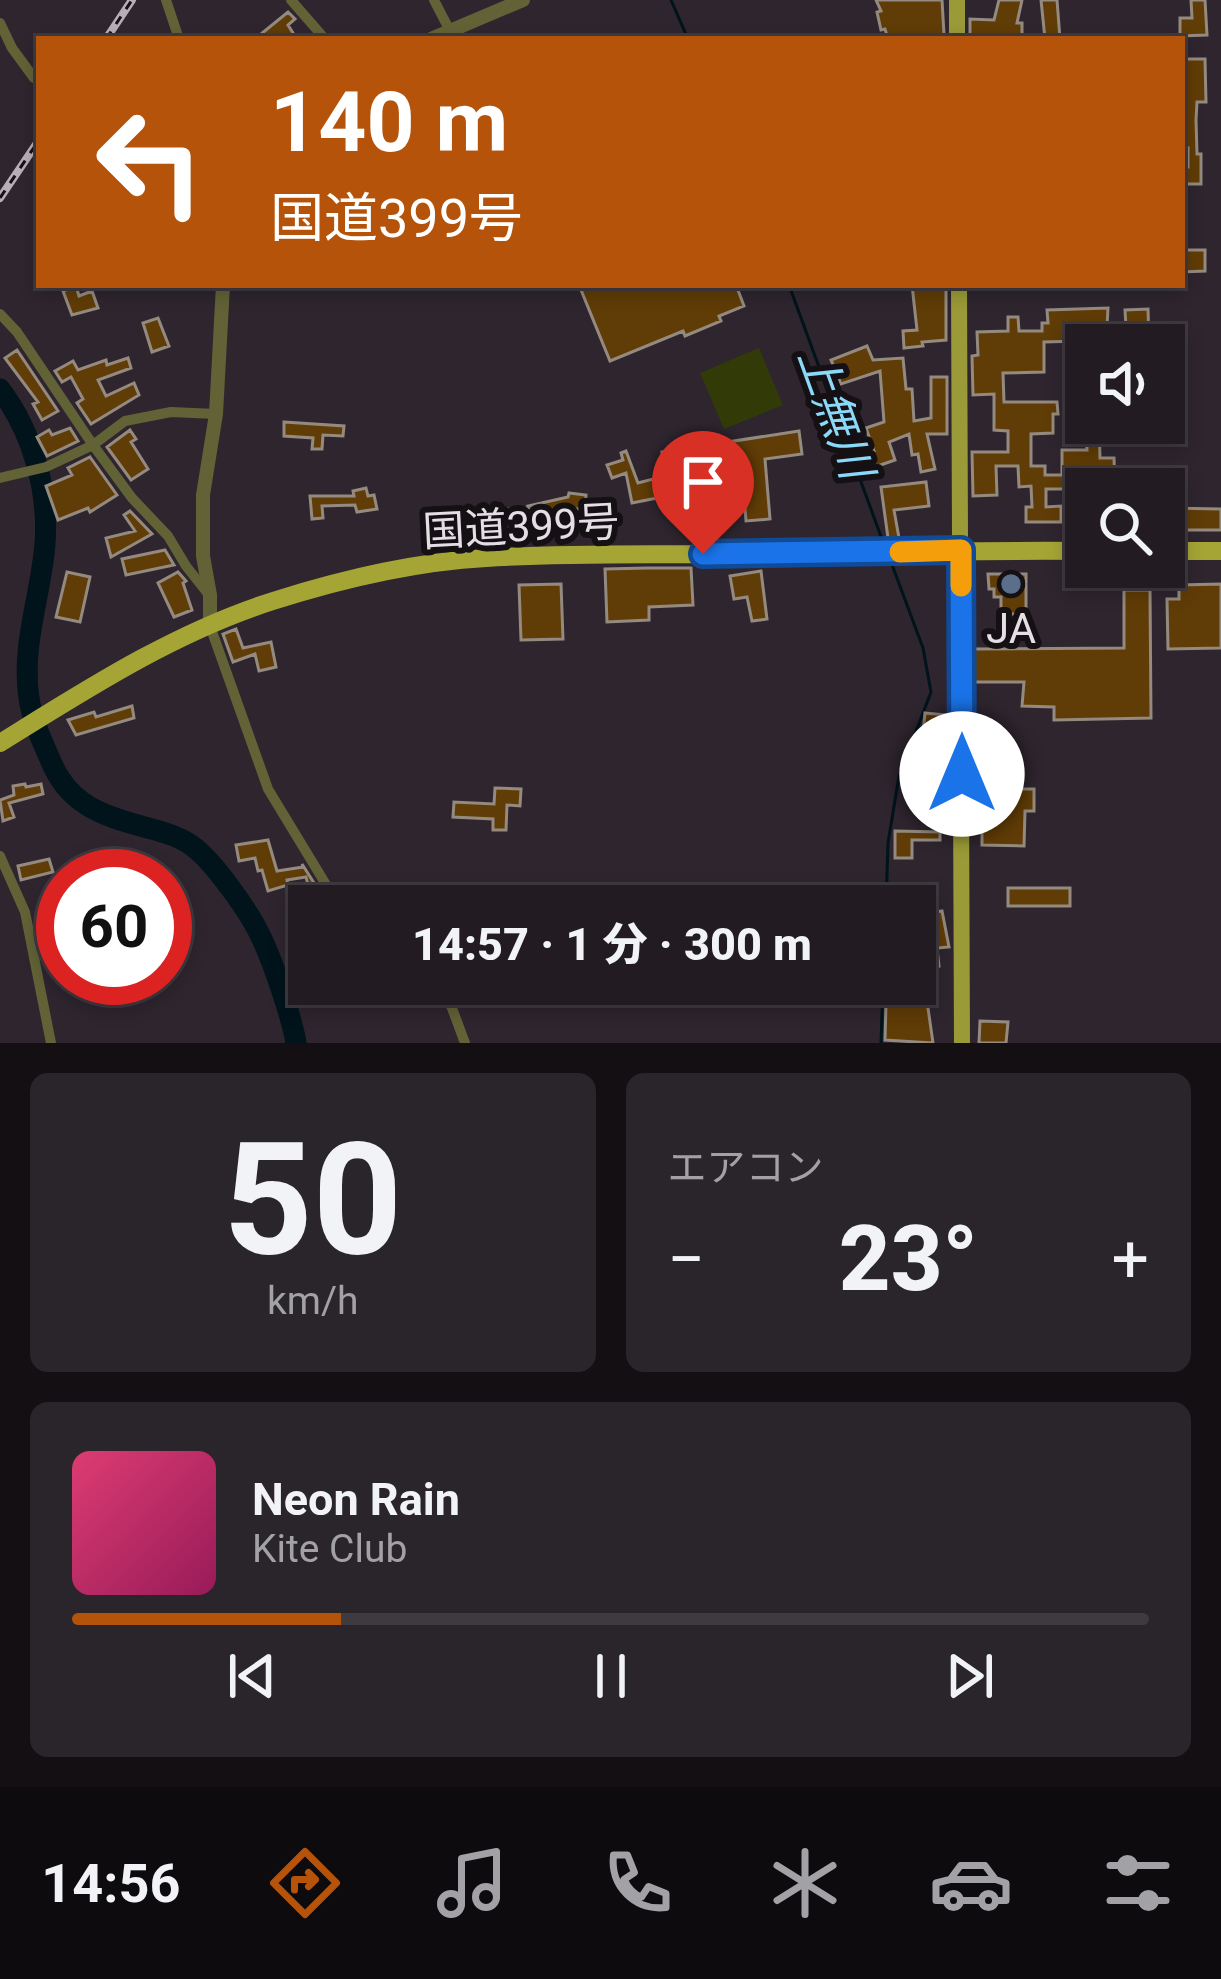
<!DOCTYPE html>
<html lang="ja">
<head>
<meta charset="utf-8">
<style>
	body { margin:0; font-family:Roboto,"Noto Sans JP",sans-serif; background:#2a252a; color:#f1f3f6; height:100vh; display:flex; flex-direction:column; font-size:45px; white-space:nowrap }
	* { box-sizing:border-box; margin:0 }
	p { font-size:39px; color:#a2a1a5 }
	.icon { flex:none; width:66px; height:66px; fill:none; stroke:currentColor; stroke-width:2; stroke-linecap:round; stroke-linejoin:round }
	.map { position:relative; height:1043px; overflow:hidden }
	.panel { display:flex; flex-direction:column; gap:30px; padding:30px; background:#130f13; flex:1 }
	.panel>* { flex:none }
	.banner { position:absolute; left:36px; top:36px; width:1149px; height:252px; border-radius:0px; box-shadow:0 6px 18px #0003,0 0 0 3px #3f3a40; background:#b45309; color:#fff; overflow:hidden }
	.controls { position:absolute; left:1065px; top:324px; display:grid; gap:24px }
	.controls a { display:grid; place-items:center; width:120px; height:120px; border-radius:0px; background:#221c22; box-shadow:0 6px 18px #0003,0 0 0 3px #3f3a40; font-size:60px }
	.speed { position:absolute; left:36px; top:849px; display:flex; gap:24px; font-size:60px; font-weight:700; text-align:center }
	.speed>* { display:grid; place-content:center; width:156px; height:156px; border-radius:50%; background:#221c22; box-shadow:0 6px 18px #0003,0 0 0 3px #3f3a40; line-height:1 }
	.speed .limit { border:18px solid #d22; background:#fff; color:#111 }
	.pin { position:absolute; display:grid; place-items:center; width:102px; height:102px; color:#fff; margin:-123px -51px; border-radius:50% 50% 50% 0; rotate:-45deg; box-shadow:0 0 12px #0007 }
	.pin .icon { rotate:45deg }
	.me { position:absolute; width:132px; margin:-66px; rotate:0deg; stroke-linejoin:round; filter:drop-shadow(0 0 9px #0008) }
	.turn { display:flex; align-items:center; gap:42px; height:252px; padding:0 36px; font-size:54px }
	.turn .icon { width:156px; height:156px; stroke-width:2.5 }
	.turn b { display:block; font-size:84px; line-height:102px }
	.big { font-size:90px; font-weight:800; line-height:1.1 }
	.panel .card { flex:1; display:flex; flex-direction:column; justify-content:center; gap:18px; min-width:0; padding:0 42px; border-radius:18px; background:#2a252a }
	.panel .dial { align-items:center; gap:0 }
	.dial b { font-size:156px; line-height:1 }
	.song { display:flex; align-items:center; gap:36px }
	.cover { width:144px; height:144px; border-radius:18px; background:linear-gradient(135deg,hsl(340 70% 55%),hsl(330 70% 35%)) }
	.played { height:12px; border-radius:6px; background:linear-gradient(90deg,#b45309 25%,#3f3a40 25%) }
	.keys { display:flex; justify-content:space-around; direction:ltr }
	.heat { display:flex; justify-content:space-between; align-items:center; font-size:66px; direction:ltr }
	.panel .tiles { flex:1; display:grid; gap:30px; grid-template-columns:1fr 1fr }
	.card:last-child { grid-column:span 2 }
	.trip { position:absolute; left:288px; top:885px; width:648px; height:120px; border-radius:0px; background:#221c22; box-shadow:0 6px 18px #0003,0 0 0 3px #3f3a40; font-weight:800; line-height:120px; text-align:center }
	.dock { display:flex; height:192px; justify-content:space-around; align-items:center; background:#0e0b0e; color:#a2a1a5 }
	.dock .icon { width:84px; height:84px }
	.dock .current { color:#b45309 }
	.dock b { font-size:54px; color:#f1f3f6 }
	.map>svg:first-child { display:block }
	.green { fill:#323b07 }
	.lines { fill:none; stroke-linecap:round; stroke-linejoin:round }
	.stream { stroke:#01131b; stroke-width:3 }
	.river { stroke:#01131b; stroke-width:21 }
	.building { fill:#603c06; stroke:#948a7f; stroke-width:3 }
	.minor { stroke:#616236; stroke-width:10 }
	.tertiary { stroke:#616236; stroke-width:14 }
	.primary { stroke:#9a9a38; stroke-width:16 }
	.trunk { stroke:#a5a536; stroke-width:18 }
	.rail-casing { stroke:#b6afb6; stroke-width:8 }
	.rail { stroke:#141014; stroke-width:3; stroke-dasharray:9; stroke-linecap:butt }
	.route-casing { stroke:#114b97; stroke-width:30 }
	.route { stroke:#1a73e8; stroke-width:21 }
	.slow { stroke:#f59e0b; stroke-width:21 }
	.service-dot { fill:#5c6f8a; stroke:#141014; stroke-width:4.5 }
	.labels { text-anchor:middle; stroke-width:12; stroke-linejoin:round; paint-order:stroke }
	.street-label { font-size:42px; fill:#e5dfe5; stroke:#141014 }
	.poi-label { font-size:42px; fill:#e5dfe5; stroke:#141014 }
	.water-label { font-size:45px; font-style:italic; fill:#8bd9f8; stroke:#141014 }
</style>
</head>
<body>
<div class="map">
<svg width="1221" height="1043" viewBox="0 0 1221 1043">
	<rect width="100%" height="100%" fill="#2e252e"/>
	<!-- green -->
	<path class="green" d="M759,348L783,405L724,429L700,373Z"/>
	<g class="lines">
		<!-- stream -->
		<path class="stream" d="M671,0L688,39
			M789,285L883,542
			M886,906L888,843L899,776L931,692L923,648L891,562
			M881,1043L883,984"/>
		<!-- river -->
		<path class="river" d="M0,389C32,431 49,490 45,544C41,595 21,645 29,698C32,721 44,745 53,766C72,807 107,817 148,828C163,832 178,836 191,845C213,860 251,914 262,939C273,962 292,1018 296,1043"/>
	</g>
	<!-- building -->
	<path class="building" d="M876,0H942L944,35L931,39H888L885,29L881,30L877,12L881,11Z
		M999,0H1022L1017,23H1022V39L970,38V19L994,20Z
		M1041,0H1057L1060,39H1045Z
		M1191,0H1205L1207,35L1180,36V18H1192Z
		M288,12L295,19L288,25L293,33L285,39H265L261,34Z
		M1182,59H1205L1206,102H1197L1196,120L1197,154H1201V184H1182V167H1188V148L1182,149Z
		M1182,250H1205V271L1182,272Z
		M579,285H736L744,306L719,316L721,321L685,336L683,331L610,361Z
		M912,285H946V340L922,342L923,346L904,348L903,331L917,330Z
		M76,286L79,296L92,291L98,308L72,315L63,291Z
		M1108,308L1106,345H1081V341L1044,342V372L1003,373L1004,402H1057L1058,414H1053V433L1031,434V466H1045V475H1062V450H1087L1086,423H1099L1100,458H1114L1115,489H1046V507L1061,506V522H1026V507H1032L1031,486L1019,487L1018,466H996L997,495L973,496L972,452H1008V431L994,430V394L973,395L972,356L978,355L977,332L1008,331V317H1018L1019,331H1042V323H1048L1047,310Z
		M1148,309L1149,343L1127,345L1125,310Z
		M158,318L169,346L152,352L143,323Z
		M867,346L873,360L903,358L906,389H912L914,421L931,418V377H947V434H927L935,469L921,472L918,454L912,455L909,434L889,442L895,460L869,469L865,454L874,451L866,428L884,422L880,371L841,384L831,360Z
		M17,350L58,411L42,420L33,404L38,402L5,358Z
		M128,358L131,368L98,380L106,396L134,383L139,395L91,424L77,403L83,399L71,377L62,382L55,371L73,361L78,370L106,360L107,365Z
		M284,422L344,426L343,436L323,435L322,449H312L313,438L284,436Z
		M70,428L78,441L47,456L37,437L49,430L52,435Z
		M130,430L136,439L131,442L148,469L131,480L107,447Z
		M799,431L802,454L765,459L770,519L746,521L742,469L666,481L662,452Z
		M626,451L638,483L653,479L657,498L632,503L626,473L612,478L607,465L623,460L621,453Z
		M90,457L117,495L90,512L88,508L58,520L46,486L72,475L68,468Z
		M926,482L929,506L894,510L899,538H888L881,487Z
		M366,488L368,496L374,495L377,509L357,512L355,505L322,506L323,518L312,519L310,496H354L353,491Z
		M569,493L586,495L585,510L563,507L565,517L532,524L531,520L509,521L508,509L529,508L528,506L568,497Z
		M1167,508L1221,509V530H1166Z
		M130,511L152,534L111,557L106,538L135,531L124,515Z
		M502,521L504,539L472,541L471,524Z
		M165,550L174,565L126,575L122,559Z
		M647,568H691L693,605L649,607V620L607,622L605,569Z
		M761,571L767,619L752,621L747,597L734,599L730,576Z
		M67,572L90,577L80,622L56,617Z
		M178,572L186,581L183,583L192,610L174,617L158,583Z
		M988,574H1026V614H1001V597H994V589H989Z
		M561,584L563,639L521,640L519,585Z
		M1221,584V648L1168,649L1167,599H1179V585Z
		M1124,590H1150L1151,718L1054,720V707L1022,706L1024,682H974L973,649L1124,648Z
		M236,629L243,648L271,642L276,667L259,671L255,654L233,662L223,634Z
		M132,706L134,718L76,735L68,720L94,712L96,717Z
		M925,713L947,715L945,738H948V766L920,763Z
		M25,784L26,787L41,784L43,794L9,803L14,817L3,821L0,800L14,795L13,786Z
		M495,788L521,789L520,806L507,805L506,830H493V819L453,817L454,802L494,804Z
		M992,789H1034V811H1025L1024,846L982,845V825H974V815L992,816Z
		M895,831L940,832V840H912V858H895Z
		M268,840L277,871L303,867L302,864L314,883L308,885L306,877L287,880L288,885L268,891L262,870L258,871L255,858L239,861L236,845Z
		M49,859L53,872L21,880L18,866Z
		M1008,888H1070V906H1008Z
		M460,890L463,900L443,906H412L411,898L439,894V897Z
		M915,898H920L923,914L942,911L949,947L937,948L939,966L925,967L922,939L915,940Z
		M912,989L913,1003L927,1001L933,1043L885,1040L886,1004H898L897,991Z
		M980,1021L1008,1022L1006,1043H979Z"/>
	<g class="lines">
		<!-- minor -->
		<path class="minor" d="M166,0L179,39
			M291,0L325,39
			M434,0L450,31
			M0,23L12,48L34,78L39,79
			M0,314L17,332L93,445L132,498L168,536L186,566L209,595
			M0,478L46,467L93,445L125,421L171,412L216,414
			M210,626L268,789L339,906
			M0,856L25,912L51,1043
			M443,984L465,1043"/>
		<!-- tertiary -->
		<path class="tertiary" d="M431,39L523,0
			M210,626V595L203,556V495L216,414L223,285"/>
		<!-- primary -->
		<path class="primary" d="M957,0V39
			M959,285L962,1043"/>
		<!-- trunk -->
		<path class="trunk" d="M1164,551H1221
			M0,743C87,689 175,632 273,601C342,579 414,562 486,558C565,553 644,555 723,554C844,553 965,550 1086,551"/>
		<defs>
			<path id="rail" d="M106,39L132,0
				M0,198L39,140"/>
		</defs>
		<!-- rail casing -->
		<use href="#rail" class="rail-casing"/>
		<!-- rail -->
		<use href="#rail" class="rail"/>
	</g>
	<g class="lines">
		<defs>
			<path id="route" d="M703,554L961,550L962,774"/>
		</defs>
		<!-- route casing -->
		<use href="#route" class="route-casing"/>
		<!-- route -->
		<use href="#route" class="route"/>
		<!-- slow -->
		<path class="slow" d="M900,552L961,550V586"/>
	</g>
	<!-- markers -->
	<circle class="service-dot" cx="1011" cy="584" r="12"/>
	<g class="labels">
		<!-- street labels -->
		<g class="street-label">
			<text transform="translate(521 526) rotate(-3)" y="15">国道399号</text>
		</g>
		<!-- poi labels -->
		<g class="poi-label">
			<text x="1011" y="643">JA</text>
		</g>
		<!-- water labels -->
		<g class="water-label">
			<text transform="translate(836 413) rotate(70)" y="16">上無川</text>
		</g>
	</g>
</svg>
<div class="controls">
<a><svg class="icon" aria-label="sound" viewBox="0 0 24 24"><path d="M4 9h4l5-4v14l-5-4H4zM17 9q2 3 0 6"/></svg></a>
<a><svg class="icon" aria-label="search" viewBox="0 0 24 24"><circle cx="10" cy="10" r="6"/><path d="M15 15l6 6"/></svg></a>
</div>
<div class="speed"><div class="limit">60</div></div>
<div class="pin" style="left:703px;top:554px;background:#d93025"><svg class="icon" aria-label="arrive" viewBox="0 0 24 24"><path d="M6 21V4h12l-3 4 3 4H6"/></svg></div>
<svg class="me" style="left:962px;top:774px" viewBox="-20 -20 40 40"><circle r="19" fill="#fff"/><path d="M0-13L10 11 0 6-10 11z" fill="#1a73e8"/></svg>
<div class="trip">14:57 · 1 分 · 300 m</div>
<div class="banner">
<div class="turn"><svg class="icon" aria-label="left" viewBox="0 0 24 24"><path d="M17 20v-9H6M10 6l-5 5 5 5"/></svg><div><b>140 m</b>国道399号</div></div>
</div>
</div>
<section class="panel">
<div class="tiles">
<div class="card dial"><b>50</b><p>km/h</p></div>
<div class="card"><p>エアコン</p>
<div class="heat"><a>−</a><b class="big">23°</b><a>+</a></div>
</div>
<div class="card">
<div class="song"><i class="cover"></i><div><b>Neon Rain</b><p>Kite Club</p></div></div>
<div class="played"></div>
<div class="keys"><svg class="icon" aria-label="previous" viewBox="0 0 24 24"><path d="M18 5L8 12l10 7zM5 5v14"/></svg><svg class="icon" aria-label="pause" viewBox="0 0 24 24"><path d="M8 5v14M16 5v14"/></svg><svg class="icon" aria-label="next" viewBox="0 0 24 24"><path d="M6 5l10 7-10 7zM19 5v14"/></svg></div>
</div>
</div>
</section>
<nav class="dock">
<b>14:56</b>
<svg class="icon current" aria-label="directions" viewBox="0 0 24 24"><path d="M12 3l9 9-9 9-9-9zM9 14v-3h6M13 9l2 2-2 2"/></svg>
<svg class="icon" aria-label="music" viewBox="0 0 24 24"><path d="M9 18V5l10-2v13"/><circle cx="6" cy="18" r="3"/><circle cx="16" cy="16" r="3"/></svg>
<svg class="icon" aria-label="phone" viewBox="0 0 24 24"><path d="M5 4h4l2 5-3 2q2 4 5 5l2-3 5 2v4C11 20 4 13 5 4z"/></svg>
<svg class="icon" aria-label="climate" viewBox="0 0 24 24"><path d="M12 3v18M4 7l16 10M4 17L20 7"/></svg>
<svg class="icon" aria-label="car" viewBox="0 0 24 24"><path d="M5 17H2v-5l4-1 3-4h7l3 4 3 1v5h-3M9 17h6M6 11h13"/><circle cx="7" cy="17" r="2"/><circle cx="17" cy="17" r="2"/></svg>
<svg class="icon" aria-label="filters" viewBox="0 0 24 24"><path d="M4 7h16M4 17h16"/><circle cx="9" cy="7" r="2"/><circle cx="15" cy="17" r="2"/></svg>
</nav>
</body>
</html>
